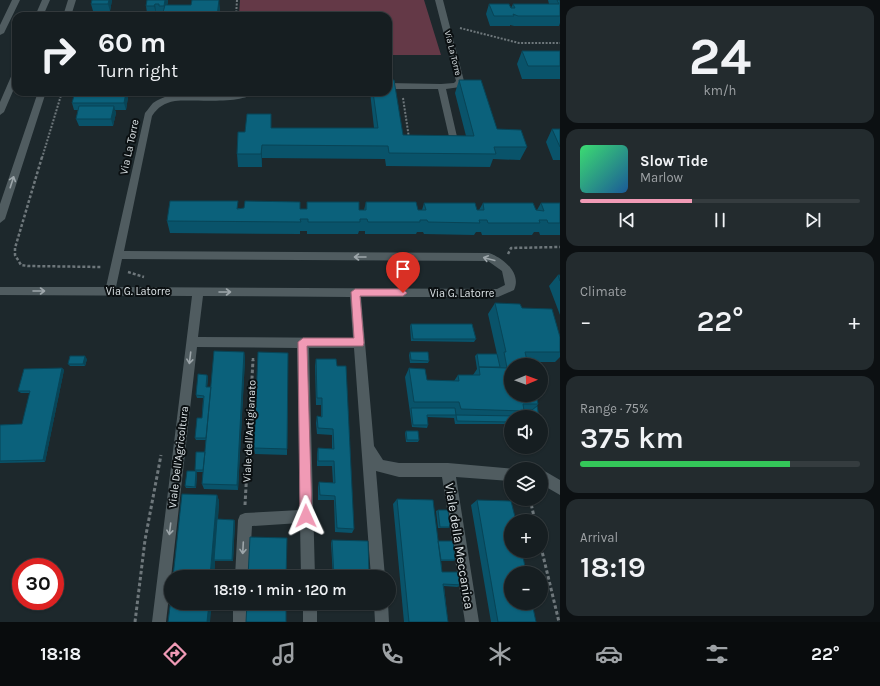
<!DOCTYPE html>
<html lang="en">
<head>
<meta charset="utf-8">
<style>
	body { margin:0; font-family:Karla,sans-serif; background:#232b2e; color:#f1f3f6; height:100vh; display:flex; flex-direction:column; font-size:15px; white-space:nowrap }
	* { box-sizing:border-box; margin:0 }
	p { font-size:13px; color:#9ea2a5 }
	.icon { flex:none; width:22px; height:22px; fill:none; stroke:currentColor; stroke-width:2; stroke-linecap:round; stroke-linejoin:round }
	.map { position:relative; flex:1; overflow:hidden }
	.drawer { display:flex; flex-direction:column; gap:6px; padding:6px; background:#0c1012; width:320px }
	.drawer>* { flex:none }
	.banner { position:absolute; left:12px; top:12px; width:380px; height:84px; border-radius:12px; box-shadow:0 1px 3px #0004,0 0 0 1px #353c3f; background:#161e21; color:#f1f3f6; overflow:hidden }
	.needle { width:26px; rotate:89deg }
	.fabs { position:absolute; left:504px; top:358px; display:grid; gap:8px }
	.fabs a { display:grid; place-items:center; width:44px; height:44px; border-radius:50%; background:#161e21; box-shadow:0 1px 3px #0004,0 0 0 1px #353c3f; font-size:20px }
	.speed { position:absolute; left:12px; top:558px; display:flex; gap:8px; font-size:20px; font-weight:700; text-align:center }
	.speed>* { display:grid; place-content:center; width:52px; height:52px; border-radius:50%; background:#161e21; box-shadow:0 1px 3px #0004,0 0 0 1px #353c3f; line-height:1 }
	.speed .limit { border:6px solid #d22; background:#fff; color:#111 }
	.pin { position:absolute; display:grid; place-items:center; width:34px; height:34px; color:#fff; margin:-41px -17px; border-radius:50% 50% 50% 0; rotate:-45deg; box-shadow:0 0 4px #0007 }
	.pin .icon { rotate:45deg }
	.me { position:absolute; width:44px; margin:-22px; rotate:359deg; stroke-linejoin:round; filter:drop-shadow(0 0 3px #0008) }
	.turn { display:flex; align-items:center; gap:14px; height:84px; padding:0 20px; font-size:18px }
	.turn .icon { width:52px; height:52px; stroke-width:2.5 }
	.turn b { display:block; font-size:28px; line-height:34px }
	.big { font-size:30px; font-weight:600; line-height:1.1 }
	.drawer .card { flex:1; display:flex; flex-direction:column; justify-content:center; gap:6px; min-width:0; padding:0 14px; border-radius:12px; background:#232b2e }
	.drawer .dial { align-items:center; gap:0 }
	.dial b { font-size:52px; line-height:1 }
	.song { display:flex; align-items:center; gap:12px }
	.cover { width:48px; height:48px; border-radius:6px; background:linear-gradient(135deg,hsl(140 70% 55%),hsl(210 70% 35%)) }
	.played { height:4px; border-radius:2px; background:linear-gradient(90deg,#f09ab5 40%,#353c3f 40%) }
	.keys { display:flex; justify-content:space-around; direction:ltr }
	.heat { display:flex; justify-content:space-between; align-items:center; font-size:22px; direction:ltr }
	.charge { height:6px; border-radius:3px; background:linear-gradient(90deg,#34c759 75%,#353c3f 0) }
	.trip { position:absolute; left:164px; top:570px; width:232px; height:40px; border-radius:20px; background:#161e21; box-shadow:0 1px 3px #0004,0 0 0 1px #353c3f; font-weight:600; line-height:40px; text-align:center }
	.dock { display:flex; height:64px; justify-content:space-around; align-items:center; background:#090c0d; color:#9ea2a5 }
	.dock .icon { width:28px; height:28px }
	.dock .selected { color:#f09ab5 }
	.dock b { font-size:18px; color:#f1f3f6 }
	main { display:flex; flex:1; min-height:0 }
	.map>svg:first-child { display:block }
	.green { fill:#643947 }
	.lines { fill:none; stroke-linecap:round; stroke-linejoin:round }
	.path-far2 { stroke:#6e777b; stroke-width:2; stroke-dasharray:2 1.5; stroke-linecap:butt }
	.path-far1 { stroke:#6e777b; stroke-width:2.5; stroke-dasharray:3 2; stroke-linecap:butt }
	.path { stroke:#6e777b; stroke-width:3; stroke-dasharray:3.5 2.5; stroke-linecap:butt }
	.minor { fill:#505c60; fill-rule:evenodd }
	.tertiary { fill:#505c60; fill-rule:evenodd }
	.wall { fill:#09536a }
	.shaded-wall { fill:#084456 }
	.building { fill:#0b617b; stroke:#084456 }
	.oneway { stroke:#9da6aa }
	.route { fill:#f09ab5; stroke:#9c6476 }
	.labels { text-anchor:middle; stroke-width:4; stroke-linejoin:round; paint-order:stroke }
	.far-street-label { font-size:9px; fill:#dce3e6; stroke:#0b1012 }
	.street-label { font-size:11px; fill:#dce3e6; stroke:#0b1012 }
	.near-street-label { font-size:13px; fill:#dce3e6; stroke:#0b1012 }
</style>
</head>
<body>
<main>
<div class="map">
<svg width="560" height="622" viewBox="0 0 560 622">
	<rect width="100%" height="100%" fill="#1d282c"/>
	<!-- green -->
	<path class="green" d="M240,0H424L441,55H388V16H239Z"/>
	<g class="lines">
		<!-- path-far2 -->
		<path class="path-far2" d="M236,16L237,0
			M460,28L519,43H560
			M403,98L409,138
			M42,158L62,92"/>
		<!-- path-far1 -->
		<path class="path-far1" d="M42,157L15,248V255L21,265L28,266L101,267
			M508,254L511,248L560,247
			M128,272L144,277
			M253,361V356"/>
		<!-- path -->
		<path class="path" d="M530,499L535,521
			M245,505L253,360
			M541,547L559,622
			M135,622L145,540L161,455"/>
		<!-- minor -->
		<path class="minor" d="M435,0H443L464,81L460,87L446,89L458,141L454,144L450,141L438,89H388V83L441,84L454,83L456,81Z
			M242,92H255C243,105 194,99 175,101C164,103 158,107 152,116L124,251L489,253C503,258 522,273 514,290L498,297H361L374,446L383,460L399,463H448L515,469H511V481L456,477L479,622H465L442,477H399L376,471L385,577H371L354,348H309L315,577H301L300,523L252,526L249,577H235L238,520L240,515L245,513L300,510L297,348L197,347L166,622H152L192,296L0,295V287H106L145,113C148,110 150,106 153,103C177,85 215,100 242,92ZM122,259L488,261L502,271L505,285L497,289L116,287ZM203,296L350,297L353,338L198,337Z
			M541,469L560,480V495L541,484Z
			M233,603H247V622H233Z
			M303,603H317V622H303Z
			M374,603H388L389,622H375Z"/>
		<!-- tertiary -->
		<path class="tertiary" d="M12,0H20L4,33L0,35V25Z
			M42,0H50L43,16H35Z
			M68,0H76L71,16H63Z
			M13,72H16V84L4,112L0,115V102Z
			M38,92H46L5,219L0,223V204Z"/>
	</g>
	<!-- wall -->
	<path class="wall" d="M92,0H112L110,11H93L91,4Z
		M147,0H168V2L167,5L220,8L219,16H162L163,13H160L159,11H156V13H147L146,6Z
		M548,0H560V23L559,26H514L510,25V26H490L486,14L489,4L511,8L513,4H549Z
		M522,51H560V79H522L517,64Z
		M459,80L497,129L527,147L520,160L493,159L490,167L386,166L385,159L262,158V167H238L237,154L245,132L272,128H374L370,92H388L403,135L466,136L455,93Z
		M128,97L126,110H115L116,113L113,126H79L76,119L78,110H74L72,103Z
		M552,129H560V160H553L546,142Z
		M307,202L359,210H364L366,202L418,210H422L424,203L477,210H479L483,203L537,210L541,203H560V235H540L539,232H534L532,235H482L481,232H476L474,235L424,234L423,232H417L416,234H365V231H359L358,234H307V231H300V234L170,233L167,221L238,208L307,209Z
		M558,275H560V315L549,286Z
		M495,303L522,308L560,337V357L555,362H528L538,404L537,406L539,417H511V424H455L454,418L427,417L428,425L427,428L412,427L405,377L409,368L427,380L454,381L458,375H473L477,369L475,356L477,354H497L488,314Z
		M411,324L476,339L474,342L411,341L410,326Z
		M244,352L245,359L238,490L204,489L202,484L203,472H196L197,473L196,488H186L185,486L195,471V470L205,452L206,440H196L195,438L202,418L203,398H197L196,395L207,375L208,377L207,387H211Z
		M410,352L429,361L428,363H410L409,355Z
		M288,353L287,455L255,454L254,448Z
		M87,359L85,366H70L68,364Z
		M316,359H336L354,529L352,533L335,532L334,500H318V487L319,482L333,483L332,466H317V454L318,448L332,449V435L317,434L316,423L317,416L321,417V405H316L315,366Z
		M62,368L64,370L45,462L0,463V425L22,424L30,393H21L18,391Z
		M406,431L419,440L418,442H406L405,433Z
		M182,494L217,495L219,501L218,519L234,520L235,521L233,561H215L214,577Z
		M397,499L438,541L455,560L453,561H441L442,572L463,585L457,587L444,586L448,622H404L393,504Z
		M477,500L536,622H491L471,505Z
		M438,510L450,527L448,528H438L436,511Z
		M332,540L369,572L380,577H333L331,543Z"/>
	<!-- shaded-wall -->
	<path class="shaded-wall" d="M109,0H112L110,11L108,4Z
		M165,0H168V2L165,13L164,6Z
		M219,0L220,8L219,16H217Z
		M155,4L156,11V13L154,6Z
		M126,92H127L128,97L126,110L124,103Z
		M114,106L116,113L113,126L111,119Z
		M262,145V167L261,154Z
		M244,352L245,359L238,490L237,485Z
		M85,356L87,359L85,366L83,364Z
		M62,368L64,370L45,462L43,460Z
		M207,375L208,377L207,389L206,387Z
		M196,471L197,473L196,488L195,487Z
		M217,495L219,501L215,560H214L215,561L214,577H210Z
		M234,520L235,521L233,561L232,560Z
		M209,603H212L210,622H207Z"/>
	<!-- building -->
	<path class="building" d="M92,0H109L108,4H91Z
		M147,0H165L164,6H159V4H155L154,6H146Z
		M192,0H219L217,16H162L165,5H191Z
		M557,0H560V16H518L513,14L514,16H494L489,4H509L511,8H515L513,4H559Z
		M522,51H560V66H528Z
		M388,80H394L403,135L474,136L459,80H481L497,129L521,130L527,147H494L496,154L389,153L388,146L262,145L261,154H237L238,132H245L247,114H271V128H378L373,92H388Z
		M75,92H126L124,103H72Z
		M79,106H114L111,119H76Z
		M552,129H560V147Z
		M170,201H238L237,209L244,208L245,201L300,202V209H307V202H359V210H366V202H416L418,210H426L424,203H475L477,210H484L483,203H533L536,210L544,211L541,203H560V223H548L547,220H539L540,223H488L487,220H479L480,223L428,222L427,220H420V222H368L367,219H360V222H308V219H300L301,222L167,221Z
		M558,275H560V281Z
		M495,303L520,304L522,308L552,309L560,337V352H525L528,365H511V395H536L538,404H523L524,411L461,409L459,402H414L409,368L425,369L427,380L459,381L458,375H480L479,367L507,368L504,352H506Z
		M411,324H472L476,339H413Z
		M214,351L244,352L237,485L202,484Z
		M258,352L288,353L287,449L254,448Z
		M410,352H428L429,361L411,360Z
		M477,354H497L500,367H479Z
		M70,356H85L83,364H68Z
		M316,359H336L337,366H346L354,529L337,528L335,496L320,495L319,482L335,483L334,461H318V448L334,449L333,429L318,428L317,416L322,417V398H317Z
		M62,368L43,460L0,461V425L22,424L30,391H18L24,369Z
		M198,374L207,375L206,387H211L206,438H195L197,418H202L204,396L196,395Z
		M537,406L539,417H511V422L457,421L456,415L518,416L524,410H532Z
		M411,408H455L456,415H427L428,425H413Z
		M406,431H418L419,440H407Z
		M196,452H205L203,470H195Z
		M187,471H196L195,487L185,486Z
		M182,494L217,495L210,577H173Z
		M397,499L433,500L442,572H461L463,585L443,584L448,622H409Z
		M477,500L511,501L516,521H511V551H522L526,573H511V603H532L536,622H498Z
		M438,510H448L450,527H440Z
		M217,519L234,520L232,560H214Z
		M250,537L287,538L286,577H248Z
		M332,540L368,541L369,572L380,573V577H334Z
		M438,541H453L455,560H441Z
		M171,599V603H209L207,622H168Z
		M247,603H286V622H246Z"/>
	<!-- one-way arrows -->
	<defs><path id="oneway-shaft" d="M-6 0H5M1.5-3L5.5 0L1.5 3" fill="none" stroke-width="1.6" stroke-linecap="round" stroke-linejoin="round"/></defs>
	<g class="oneway">
		<use href="#oneway-shaft" transform="translate(12 182) rotate(-72)"/>
		<use href="#oneway-shaft" transform="translate(360 257) rotate(-180)"/>
		<use href="#oneway-shaft" transform="translate(489 259) rotate(-165)"/>
		<use href="#oneway-shaft" transform="translate(39 291)"/>
		<use href="#oneway-shaft" transform="translate(225 292)"/>
		<use href="#oneway-shaft" transform="translate(190 358) rotate(97)"/>
		<use href="#oneway-shaft" transform="translate(170 529) rotate(97)"/>
		<use href="#oneway-shaft" transform="translate(243 548) rotate(93)"/>
	</g>
	<!-- route -->
	<path class="route" d="M355,289H403L407,293L403,296H360L364,343L363,346H307L312,516L310,520L306,522L302,520L300,516L298,342L303,338H354L351,292Z"/>
	<g class="labels">
		<!-- far-street labels -->
		<g class="far-street-label">
			<text transform="translate(453 53) rotate(76)" y="3">Via La Torre</text>
		</g>
		<!-- street labels -->
		<g class="street-label">
			<text transform="translate(129 147) rotate(-78)" y="4">Via La Torre</text>
			<text x="138" y="295">Via G. Latorre</text>
			<text x="462" y="297">Via G. Latorre</text>
			<text transform="translate(249 431) rotate(-87)" y="4">Viale dell'Artigianato</text>
			<text transform="translate(178 457) rotate(-83)" y="4">Viale Dell'Agricoltura</text>
		</g>
		<!-- near-street labels -->
		<g class="near-street-label">
			<text transform="translate(460 546) rotate(81)" y="5">Viale della Meccanica</text>
		</g>
	</g>
</svg>
<div class="fabs">
<a><svg class="needle" viewBox="-14 -14 28 28"><path d="M0-13l5 13h-10z" fill="#e53935"/><path d="M0 13l5-13h-10z" fill="#9ea2a5"/></svg></a>
<a><svg class="icon" aria-label="sound" viewBox="0 0 24 24"><path d="M4 9h4l5-4v14l-5-4H4zM17 9q2 3 0 6"/></svg></a>
<a><svg class="icon" aria-label="layers" viewBox="0 0 24 24"><path d="M12 4l9 5-9 5-9-5zM3 14l9 5 9-5"/></svg></a>
<a>+</a>
<a>−</a>
</div>
<div class="speed"><div class="limit">30</div></div>
<div class="pin" style="left:403px;top:293px;background:#d93025"><svg class="icon" aria-label="arrive" viewBox="0 0 24 24"><path d="M6 21V4h12l-3 4 3 4H6"/></svg></div>
<svg class="me" style="left:306px;top:516px" viewBox="-20 -20 40 40"><path d="M0-17L14 15 0 8-14 15z" fill="#f09ab5" stroke="#fff" stroke-width="4"/></svg>
<div class="trip">18:19 · 1 min · 120 m</div>
<div class="banner">
<div class="turn"><svg class="icon" aria-label="right" viewBox="0 0 24 24"><path d="M7 20v-9h11M14 6l5 5-5 5"/></svg><div><b>60 m</b>Turn right</div></div>
</div>
</div>
<section class="drawer">
<div class="card dial"><b>24</b><p>km/h</p></div>
<div class="card">
<div class="song"><i class="cover"></i><div><b>Slow Tide</b><p>Marlow</p></div></div>
<div class="played"></div>
<div class="keys"><svg class="icon" aria-label="previous" viewBox="0 0 24 24"><path d="M18 5L8 12l10 7zM5 5v14"/></svg><svg class="icon" aria-label="pause" viewBox="0 0 24 24"><path d="M8 5v14M16 5v14"/></svg><svg class="icon" aria-label="next" viewBox="0 0 24 24"><path d="M6 5l10 7-10 7zM19 5v14"/></svg></div>
</div>
<div class="card"><p>Climate</p>
<div class="heat"><a>−</a><b class="big">22°</b><a>+</a></div>
</div>
<div class="card"><p>Range · 75%</p><b class="big">375 km</b><div class="charge"></div></div>
<div class="card"><p>Arrival</p><b class="big">18:19</b></div>
</section>
</main>
<nav class="dock">
<b>18:18</b>
<svg class="icon selected" aria-label="directions" viewBox="0 0 24 24"><path d="M12 3l9 9-9 9-9-9zM9 14v-3h6M13 9l2 2-2 2"/></svg>
<svg class="icon" aria-label="music" viewBox="0 0 24 24"><path d="M9 18V5l10-2v13"/><circle cx="6" cy="18" r="3"/><circle cx="16" cy="16" r="3"/></svg>
<svg class="icon" aria-label="phone" viewBox="0 0 24 24"><path d="M5 4h4l2 5-3 2q2 4 5 5l2-3 5 2v4C11 20 4 13 5 4z"/></svg>
<svg class="icon" aria-label="climate" viewBox="0 0 24 24"><path d="M12 3v18M4 7l16 10M4 17L20 7"/></svg>
<svg class="icon" aria-label="car" viewBox="0 0 24 24"><path d="M5 17H2v-5l4-1 3-4h7l3 4 3 1v5h-3M9 17h6M6 11h13"/><circle cx="7" cy="17" r="2"/><circle cx="17" cy="17" r="2"/></svg>
<svg class="icon" aria-label="filters" viewBox="0 0 24 24"><path d="M4 7h16M4 17h16"/><circle cx="9" cy="7" r="2"/><circle cx="15" cy="17" r="2"/></svg>
<b>22°</b>
</nav>
</body>
</html>
